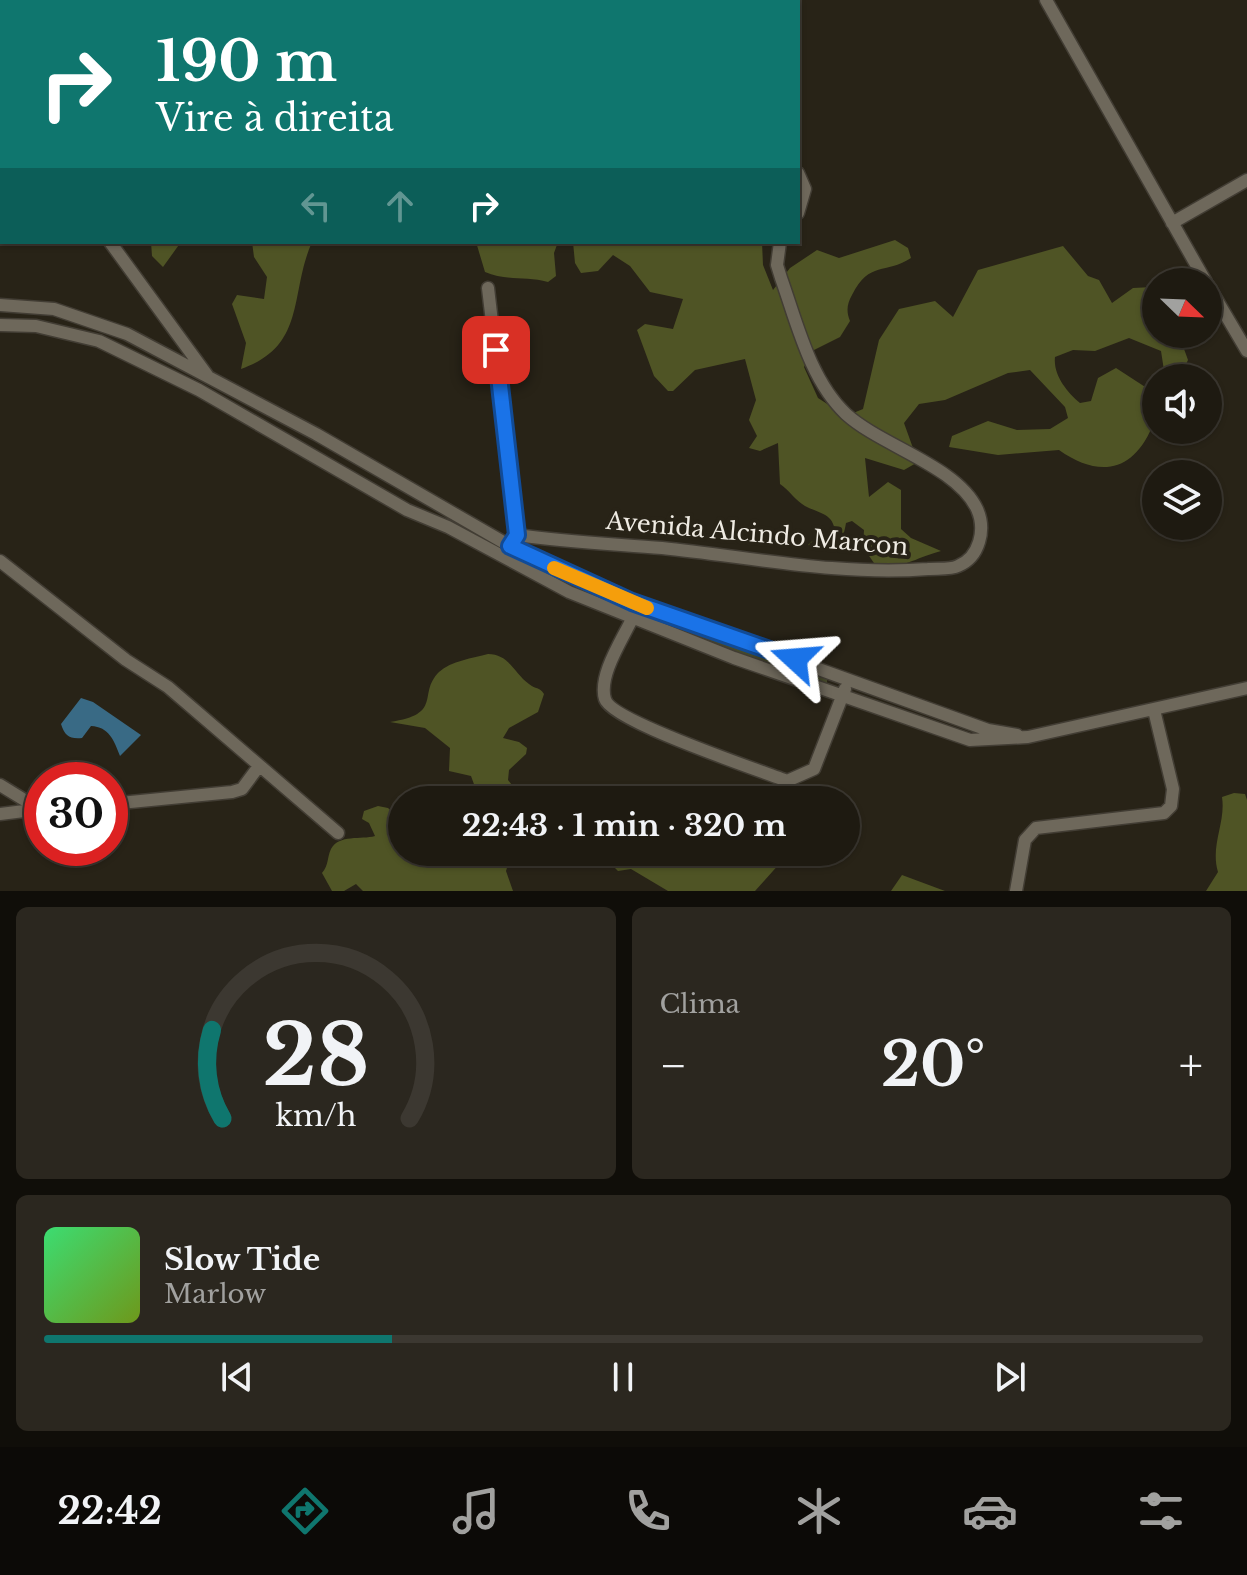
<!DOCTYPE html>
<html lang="pt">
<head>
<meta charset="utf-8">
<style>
	body { margin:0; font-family:"Libre Baskerville",serif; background:#2b271f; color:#f1f3f6; height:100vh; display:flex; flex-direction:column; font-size:30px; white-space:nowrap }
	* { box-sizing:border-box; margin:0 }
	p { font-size:26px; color:#a1a19f }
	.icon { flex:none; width:44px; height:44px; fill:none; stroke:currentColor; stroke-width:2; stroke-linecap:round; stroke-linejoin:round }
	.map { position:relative; height:891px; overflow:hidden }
	.drawer { display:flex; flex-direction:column; gap:16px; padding:16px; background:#100e09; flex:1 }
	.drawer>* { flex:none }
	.guide { position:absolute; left:0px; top:0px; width:800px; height:244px; box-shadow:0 2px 6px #0004,0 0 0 2px #3c3831; background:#0f766e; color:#fff; overflow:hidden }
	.needle { width:52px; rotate:113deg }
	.buttons { position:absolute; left:1142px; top:268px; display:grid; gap:16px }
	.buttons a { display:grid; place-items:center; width:80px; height:80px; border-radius:50%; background:#1e1a11; box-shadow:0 2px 6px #0004,0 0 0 2px #3c3831; font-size:40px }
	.speed { position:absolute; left:24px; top:762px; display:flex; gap:16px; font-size:40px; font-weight:700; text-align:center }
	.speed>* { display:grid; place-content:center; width:104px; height:104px; border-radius:50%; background:#1e1a11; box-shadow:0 2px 6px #0004,0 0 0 2px #3c3831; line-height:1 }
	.speed .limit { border:12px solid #d22; background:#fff; color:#111 }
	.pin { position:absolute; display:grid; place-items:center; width:68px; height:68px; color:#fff; margin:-34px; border-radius:16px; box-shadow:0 4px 12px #0006 }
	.me { position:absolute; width:88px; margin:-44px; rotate:289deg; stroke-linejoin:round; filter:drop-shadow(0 0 6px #0008) }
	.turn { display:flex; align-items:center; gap:28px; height:168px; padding:0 24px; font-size:36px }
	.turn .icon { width:104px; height:104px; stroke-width:2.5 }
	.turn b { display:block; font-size:56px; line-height:68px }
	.lanes { display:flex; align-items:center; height:76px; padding:0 24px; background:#0003; justify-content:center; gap:40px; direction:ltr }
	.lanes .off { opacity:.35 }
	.big { font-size:60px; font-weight:700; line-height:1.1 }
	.drawer .card { flex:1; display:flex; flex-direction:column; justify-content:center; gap:12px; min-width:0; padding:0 28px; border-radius:12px; background:#2b271f }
	.drawer .dial { align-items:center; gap:0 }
	.dial svg { height:208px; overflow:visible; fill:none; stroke:#3c3831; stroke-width:7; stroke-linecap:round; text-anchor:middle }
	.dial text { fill:#f1f3f6; stroke:none }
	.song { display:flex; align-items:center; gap:24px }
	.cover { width:96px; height:96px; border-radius:12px; background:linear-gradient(135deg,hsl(140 70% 55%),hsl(80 70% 35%)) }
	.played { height:8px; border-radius:4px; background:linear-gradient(90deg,#0f766e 30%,#3c3831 30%) }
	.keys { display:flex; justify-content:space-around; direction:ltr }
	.heat { display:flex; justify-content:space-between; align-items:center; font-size:44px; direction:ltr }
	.drawer .tiles { flex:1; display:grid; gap:16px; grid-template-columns:1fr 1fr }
	.card:last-child { grid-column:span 2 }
	.trip { position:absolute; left:388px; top:786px; width:472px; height:80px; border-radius:40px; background:#1e1a11; box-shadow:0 2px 6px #0004,0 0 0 2px #3c3831; font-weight:700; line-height:80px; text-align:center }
	.menu { display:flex; height:128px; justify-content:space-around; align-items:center; background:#0c0a07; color:#a1a19f }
	.menu .icon { width:56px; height:56px }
	.menu .active { color:#0f766e }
	.menu b { font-size:36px; color:#f1f3f6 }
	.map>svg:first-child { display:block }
	.green { fill:#45492a }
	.forest { fill:#4f5425 }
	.water { fill:#396a85 }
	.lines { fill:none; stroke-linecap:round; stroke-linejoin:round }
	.minor-casing { stroke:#423d34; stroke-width:15 }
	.minor { stroke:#6e685b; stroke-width:12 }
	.route-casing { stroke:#114b97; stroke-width:20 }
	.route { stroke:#1a73e8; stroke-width:14 }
	.slow { stroke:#f59e0b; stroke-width:14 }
	.labels { text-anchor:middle; stroke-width:8; stroke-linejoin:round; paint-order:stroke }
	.street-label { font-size:24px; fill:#efebe3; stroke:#282317 }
</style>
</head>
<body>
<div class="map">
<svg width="1247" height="891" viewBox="0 0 1247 891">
	<rect width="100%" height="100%" fill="#282317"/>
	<!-- green -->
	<path class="green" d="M662,619L827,678V686L659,624Z"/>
	<!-- forest -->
	<path class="forest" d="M895,240L908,248L911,258C885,275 870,260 852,295C847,304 846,311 850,321L840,337L812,351L804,367L818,398L846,416L863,409L879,340L899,309L935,301L953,317L978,270L1063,246L1088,276L1099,280L1112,303L1133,288L1153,287L1156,304L1148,323L1156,325V334L1179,335L1188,360L1182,372L1165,377L1161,351L1129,338L1095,351L1073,350L1055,357C1053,375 1067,392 1080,403L1091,401L1098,378L1116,368L1156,394V426L1152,427C1132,474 1097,477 1059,450L998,455L949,447L952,436L988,421L1017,430L1050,429L1068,418L1065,407L1030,370L1008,373L945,400L919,404L904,423L918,462L904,470L865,458L869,497L888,482L901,490V529L911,538L941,551C915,558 903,569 876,566L863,547L864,530L852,521L846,523C842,549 832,550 808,545L819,535H835C835,513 820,514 805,506C796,501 789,490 780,484L778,443L760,451L749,448L757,436L749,420L756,400L745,359L695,370L673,391H668L654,376L637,330L645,324L673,329L683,299L650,292L630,266L613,255L598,271L581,273L575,263L573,242H762L763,265L773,290L790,268L817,250L839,258Z
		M151,242H181L163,267L152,256Z
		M252,242H312C289,294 307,346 241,369L246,343L232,304L237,295L264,299L267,277L254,257Z
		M476,242H558L554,253L556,276L548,282C526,276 505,281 485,272Z
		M488,654C509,654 514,673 529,684C536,690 539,686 544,694L538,712L509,728L503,738L519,742L527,748L526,754L509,770L508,780L524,800H464L466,792L475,787L471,776L449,771L450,748L425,728L390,722C444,714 417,694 439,672C451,661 473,658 488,654Z
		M1234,793L1245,794L1247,800V891H1206L1218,872C1210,845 1226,823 1222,797Z
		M378,806L388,808L402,821V852H520L510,858L506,871L513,891H363L356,884L344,891H332L322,873C329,865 327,857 331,849C339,834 361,840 375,836L369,823L362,819L364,811Z
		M618,852H790L755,891H668L631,869L618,871L614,867Z
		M902,875L945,891H891Z"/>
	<!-- water -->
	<path class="water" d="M81,698L93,702L141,735L120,756C114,740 109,727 91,726L82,738C69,739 65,736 61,724Z"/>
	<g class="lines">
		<defs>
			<path id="minor" d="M298,0L301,2
				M475,0L478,2
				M1046,0L1206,282
				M62,2V0
				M798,173L805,189L798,213
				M1172,223L1247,180
				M110,242L207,375
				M1208,285L1247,351
				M488,288L517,535L512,542
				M0,305L54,309L127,334L316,434L510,546L632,602L988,730L1017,735
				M0,325L36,326L99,341L199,390L407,510L448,527L569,592L734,658L970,740L1028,737L1247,688
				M517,535C565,542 613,544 662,548C750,557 840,576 928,569C937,568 950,570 958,566C980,557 986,529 977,509C957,466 881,446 846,414C810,380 797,323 781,278L777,265L780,242
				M0,561L126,660L168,687L338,833
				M632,619C622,640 598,676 605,699C611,721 759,770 787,781L814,769L845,689
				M0,785L39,809
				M110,804L232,792L242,789L259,766
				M0,814L40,809
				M1016,891L1025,840L1036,828L1164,813L1171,806L1173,789L1154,710"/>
		</defs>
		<!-- minor casing -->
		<use href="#minor" class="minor-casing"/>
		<!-- minor -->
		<use href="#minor" class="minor"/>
	</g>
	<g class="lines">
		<defs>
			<path id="route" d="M496,350L517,535L510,546L632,602L795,659"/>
		</defs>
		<!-- route casing -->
		<use href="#route" class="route-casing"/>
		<!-- route -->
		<use href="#route" class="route"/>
		<!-- slow -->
		<path class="slow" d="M554,568L647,608"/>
	</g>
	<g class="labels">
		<!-- street labels -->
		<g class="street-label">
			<text transform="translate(757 534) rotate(5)" y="8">Avenida Alcindo Marcon</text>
		</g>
	</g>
</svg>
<div class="buttons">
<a><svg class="needle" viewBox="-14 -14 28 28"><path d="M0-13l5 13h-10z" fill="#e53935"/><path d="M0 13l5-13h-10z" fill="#a1a19f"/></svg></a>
<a><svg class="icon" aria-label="sound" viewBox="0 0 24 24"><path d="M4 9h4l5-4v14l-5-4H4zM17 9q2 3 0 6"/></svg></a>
<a><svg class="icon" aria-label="layers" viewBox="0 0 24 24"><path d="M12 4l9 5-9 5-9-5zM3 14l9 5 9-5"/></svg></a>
</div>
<div class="speed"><div class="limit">30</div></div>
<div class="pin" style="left:496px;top:350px;background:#d93025"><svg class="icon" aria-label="arrive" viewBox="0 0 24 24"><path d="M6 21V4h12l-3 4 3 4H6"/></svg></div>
<svg class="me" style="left:795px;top:659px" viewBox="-20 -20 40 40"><path d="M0-17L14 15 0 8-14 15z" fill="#1a73e8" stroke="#fff" stroke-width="4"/></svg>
<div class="trip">22:43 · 1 min · 320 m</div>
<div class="guide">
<div class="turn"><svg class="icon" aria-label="right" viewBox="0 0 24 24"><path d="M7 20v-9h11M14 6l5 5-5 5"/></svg><div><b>190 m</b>Vire à direita</div></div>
<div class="lanes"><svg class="icon off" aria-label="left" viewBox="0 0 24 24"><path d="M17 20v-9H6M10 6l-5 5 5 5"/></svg><svg class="icon off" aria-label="ahead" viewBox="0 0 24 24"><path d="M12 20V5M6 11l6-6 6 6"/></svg><svg class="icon" aria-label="right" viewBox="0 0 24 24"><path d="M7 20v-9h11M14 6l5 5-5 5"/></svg></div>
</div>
</div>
<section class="drawer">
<div class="tiles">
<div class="card dial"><svg viewBox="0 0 100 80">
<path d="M14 69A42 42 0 1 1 86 69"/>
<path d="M14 69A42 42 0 0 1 10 35" stroke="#0f766e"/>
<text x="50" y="56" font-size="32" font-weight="700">28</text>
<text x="50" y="72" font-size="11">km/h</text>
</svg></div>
<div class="card"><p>Clima</p>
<div class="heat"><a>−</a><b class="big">20°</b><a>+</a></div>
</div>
<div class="card">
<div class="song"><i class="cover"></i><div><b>Slow Tide</b><p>Marlow</p></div></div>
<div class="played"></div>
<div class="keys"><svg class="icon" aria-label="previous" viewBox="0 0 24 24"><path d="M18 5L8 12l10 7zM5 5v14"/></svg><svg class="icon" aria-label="pause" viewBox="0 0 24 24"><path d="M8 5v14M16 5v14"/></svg><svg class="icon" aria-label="next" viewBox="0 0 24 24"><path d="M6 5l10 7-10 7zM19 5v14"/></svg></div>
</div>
</div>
</section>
<nav class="menu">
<b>22:42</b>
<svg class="icon active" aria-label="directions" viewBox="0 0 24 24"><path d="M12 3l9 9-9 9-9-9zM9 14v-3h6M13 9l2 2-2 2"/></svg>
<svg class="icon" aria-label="music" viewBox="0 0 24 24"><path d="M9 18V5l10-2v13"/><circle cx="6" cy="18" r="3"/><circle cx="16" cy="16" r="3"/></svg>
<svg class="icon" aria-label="phone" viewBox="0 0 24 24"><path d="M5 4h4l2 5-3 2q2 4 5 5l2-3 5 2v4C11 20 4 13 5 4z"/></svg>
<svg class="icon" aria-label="climate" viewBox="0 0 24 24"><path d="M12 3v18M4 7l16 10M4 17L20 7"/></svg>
<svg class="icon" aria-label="car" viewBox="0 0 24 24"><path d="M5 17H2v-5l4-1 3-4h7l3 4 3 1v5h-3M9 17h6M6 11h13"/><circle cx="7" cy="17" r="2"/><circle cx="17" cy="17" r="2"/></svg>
<svg class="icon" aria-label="filters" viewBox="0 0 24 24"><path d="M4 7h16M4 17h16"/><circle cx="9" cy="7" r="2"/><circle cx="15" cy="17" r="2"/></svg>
</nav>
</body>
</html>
